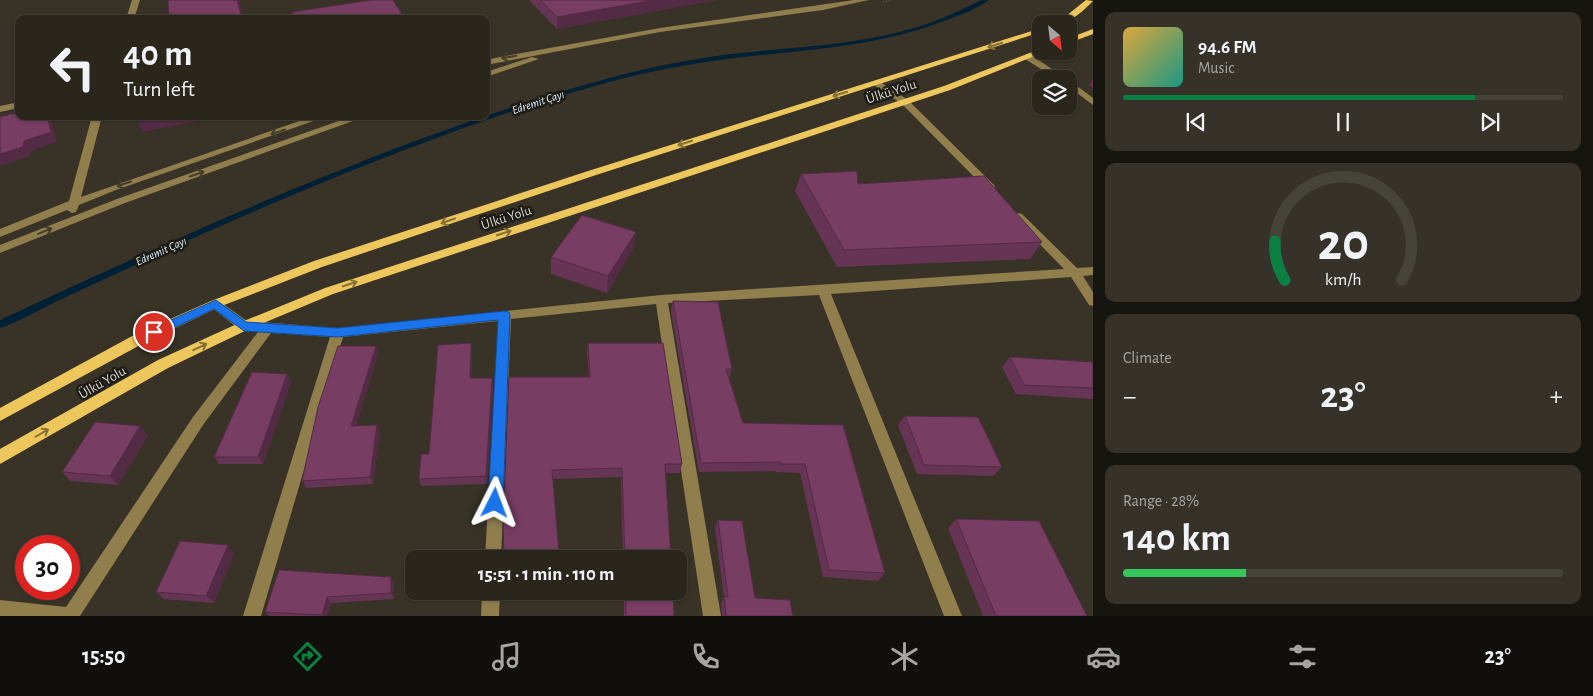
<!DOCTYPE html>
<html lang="en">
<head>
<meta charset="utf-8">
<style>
	body { margin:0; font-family:"Alegreya Sans",sans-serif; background:#363229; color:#f1f3f6; height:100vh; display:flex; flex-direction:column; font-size:19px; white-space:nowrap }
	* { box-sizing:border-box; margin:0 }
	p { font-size:16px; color:#a5a5a3 }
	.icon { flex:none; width:28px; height:28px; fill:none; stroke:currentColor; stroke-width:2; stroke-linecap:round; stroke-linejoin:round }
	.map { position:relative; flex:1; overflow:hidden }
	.sheet { display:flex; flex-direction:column; gap:12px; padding:12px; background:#17150f; width:500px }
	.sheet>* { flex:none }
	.hud { position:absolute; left:15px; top:15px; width:475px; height:105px; border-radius:10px; box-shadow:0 1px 4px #0004,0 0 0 1px #46433b; background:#2a261c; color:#f1f3f6; overflow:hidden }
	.needle { width:32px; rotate:152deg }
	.tools { position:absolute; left:1032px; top:15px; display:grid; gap:10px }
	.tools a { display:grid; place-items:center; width:45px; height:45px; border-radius:10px; background:#2a261c; box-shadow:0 1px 4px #0004,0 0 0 1px #46433b; font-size:25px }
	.speed { position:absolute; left:15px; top:535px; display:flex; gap:10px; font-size:25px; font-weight:700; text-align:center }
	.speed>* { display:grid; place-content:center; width:65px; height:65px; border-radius:50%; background:#2a261c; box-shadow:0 1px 4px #0004,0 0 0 1px #46433b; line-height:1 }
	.speed .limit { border:8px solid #d22; background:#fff; color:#111 }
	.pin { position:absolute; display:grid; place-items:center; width:42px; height:42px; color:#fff; margin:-21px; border:2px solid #fff; border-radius:50%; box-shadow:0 1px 5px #0007 }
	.me { position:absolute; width:55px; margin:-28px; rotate:3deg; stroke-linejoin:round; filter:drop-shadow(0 0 4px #0008) }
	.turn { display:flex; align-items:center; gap:18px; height:105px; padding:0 25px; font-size:22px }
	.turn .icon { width:65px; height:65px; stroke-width:2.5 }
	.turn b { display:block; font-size:35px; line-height:42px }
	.big { font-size:38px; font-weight:600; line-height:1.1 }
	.sheet .tile { flex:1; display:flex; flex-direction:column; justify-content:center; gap:8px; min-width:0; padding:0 18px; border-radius:10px; background:#363229 }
	.sheet .dial { align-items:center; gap:0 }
	.dial svg { height:130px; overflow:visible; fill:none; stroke:#46433b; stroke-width:7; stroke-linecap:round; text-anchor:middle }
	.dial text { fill:#f1f3f6; stroke:none }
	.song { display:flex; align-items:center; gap:15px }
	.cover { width:60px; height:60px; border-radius:8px; background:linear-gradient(135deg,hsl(40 70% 55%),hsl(170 70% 35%)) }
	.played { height:5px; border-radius:2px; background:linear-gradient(90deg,#0b8043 80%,#46433b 80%) }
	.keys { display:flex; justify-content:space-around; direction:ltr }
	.heat { display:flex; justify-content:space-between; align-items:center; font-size:28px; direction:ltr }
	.charge { height:8px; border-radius:4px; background:linear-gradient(90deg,#34c759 28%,#46433b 0) }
	.trip { position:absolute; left:405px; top:550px; width:282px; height:50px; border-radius:10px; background:#2a261c; box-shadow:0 1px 4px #0004,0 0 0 1px #46433b; font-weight:600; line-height:50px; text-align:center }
	.dock { display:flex; height:80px; justify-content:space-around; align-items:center; background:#110f0b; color:#a5a5a3 }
	.dock .icon { width:35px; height:35px }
	.dock .active { color:#0b8043 }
	.dock b { font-size:22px; color:#f1f3f6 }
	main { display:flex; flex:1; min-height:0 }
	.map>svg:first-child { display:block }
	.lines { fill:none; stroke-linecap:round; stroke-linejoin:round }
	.stream { fill:#002036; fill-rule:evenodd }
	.path { stroke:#7b776c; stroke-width:2; stroke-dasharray:0.5 2.5; stroke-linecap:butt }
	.minor { fill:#907e4d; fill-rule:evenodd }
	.major { fill:#edc75b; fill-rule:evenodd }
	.wall { fill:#663455 }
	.shaded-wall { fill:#532b45 }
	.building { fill:#773d63; stroke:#532b45 }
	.oneway { stroke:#857138 }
	.oneway2 { stroke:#453e29 }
	.route { fill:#1a73e8; stroke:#114b97 }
	.labels { text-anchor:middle; stroke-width:5; stroke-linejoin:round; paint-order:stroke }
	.far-water-label { font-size:12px; font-style:italic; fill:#d7e7f4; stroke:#1d1b15 }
	.street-label { font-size:14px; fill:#d9d6ce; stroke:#1d1b15 }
</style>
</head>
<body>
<main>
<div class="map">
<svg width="1093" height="616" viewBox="0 0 1093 616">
	<rect width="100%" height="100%" fill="#383326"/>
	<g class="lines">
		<!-- stream -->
		<path class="stream" d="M982,0H989C975,10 958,16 941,22C862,52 775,50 693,64C623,75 556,97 489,119C380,157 273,202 167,250C131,267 94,284 57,301C39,310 20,321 0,328V320C194,230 390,140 595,82C637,70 680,61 723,55C790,47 859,46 924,25C944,18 963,9 982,0Z"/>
		<!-- path -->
		<path class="path" d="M883,2L891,0"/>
		<!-- minor -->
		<path class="minor" d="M132,0H140L134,19H126Z
			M854,0H869L823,10L660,32L486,65V60L500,57L660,28Z
			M1025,55H1031L1067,79H1057L1025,59Z
			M532,57L539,59L486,77V72Z
			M877,80L908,100L994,185L995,187L994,189H986L902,104L874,85L873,83Z
			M1069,80L1093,98V105L1069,87Z
			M19,102V108L0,112V106Z
			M92,116H102L81,197L314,116H328L116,190L79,205L76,212L72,213L67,210L0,237V229L69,201Z
			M353,116H367L125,203L0,253V245L117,199Z
			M1018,213L1022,214L1077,268L1093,267V275L1083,276L1093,292V306L1089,305L1071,277L831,294L962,616H944L819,295L668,303L721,616H703L656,304L511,319L501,559H485L498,321L343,337L261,616H243L330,337L271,333L203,425L80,616H0V600L66,607L193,417L258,332L239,329L211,307L209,304L211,301H219L247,321L338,328L661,295L1064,269L1014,218L1013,216Z
			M482,591H500L499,616H481Z"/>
		<!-- major -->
		<path class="major" d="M1086,0L1093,1C1081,13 1070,24 1052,24L1066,16Z
			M1041,28V32L593,176L322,267L219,307L144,343L0,421V408L134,335L211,301L314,261L585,172Z
			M1093,29V34L1069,43V38Z
			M1040,49L1041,51H1047L950,90L333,294L249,329L168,368L0,464V449L158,360L239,323L325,288L944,86Z"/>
	</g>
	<!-- wall -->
	<path class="wall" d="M529,0H717L557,29Z
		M1093,79V88L1089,85Z
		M801,174L858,184L1042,242L1030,259L837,267L795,191Z
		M636,232L633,249L607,293L551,274V257Z
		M673,301L732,369L729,378L743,423L843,425L885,573L878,581L823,577L800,473L776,472V471L699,472L671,311Z
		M471,343L472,352L471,378H492L493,387L487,484L421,486L419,479Z
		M588,343L682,464L680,473H665L671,559H623L621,477L553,479L559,552V559H504L503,525L589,377L587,353Z
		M376,346L378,354L356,426L380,432L373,484L306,488L302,481Z
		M1010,357L1093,362V399L1016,394L1002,367Z
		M287,374L291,382L263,464H219L214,457Z
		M905,416L1002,467L993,476L917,474L898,425Z
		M148,435L118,485L71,481L62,472Z
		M956,519L1087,616H983L948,528Z
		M718,520L755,598L793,616H722L721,603L724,597L715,528Z
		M234,554L214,603L164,599L156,592Z
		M279,570L394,583V599L331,603L328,616H269L265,612Z
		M624,591H673L674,616H624Z"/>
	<!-- shaded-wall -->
	<path class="shaded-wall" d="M237,0H239L243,19H242Z
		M655,0H717L557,29V17Z
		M47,116H50L57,142L31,151L30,156L0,166V154L24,141Z
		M149,116H225L143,132L136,119Z
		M636,232L633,249L607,293L608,276Z
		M471,343L472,352L471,387L470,378Z
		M376,346L378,354L354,434L351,426Z
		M287,374L291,382L263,464L258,457Z
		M492,378L493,387L487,484L486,476Z
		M377,425L380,432L373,484L370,477Z
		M140,426L148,435L118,485L110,476Z
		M228,545L234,554L214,603L206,596Z
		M391,577L394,583V599L391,593Z
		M327,597L331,603L328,616H323L322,615Z"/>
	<!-- building -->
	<path class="building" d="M168,0H237L242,19H169Z
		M371,0H393L405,19H294L292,12Z
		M540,0H655L557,17Z
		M19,112V116H47L51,132L24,141L23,147L0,154V117Z
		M136,116H149L136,119Z
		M857,171L858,184L984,176L1042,242L844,250L801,174Z
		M582,215L636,232L608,276L551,257Z
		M673,301L718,302L732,369H726L743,423L843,425L885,573L829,570L805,464H780V462L701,463Z
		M471,343L470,378H492L486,476L419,479L421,454H429L438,345Z
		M588,343H663L682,464H665L671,559H625L622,468L552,470L559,552L504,556L503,525L509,377H590Z
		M338,346H376L351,426L377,425L370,477L302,481L318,407Z
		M1010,357L1093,362V388L1024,385Z
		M252,372L287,374L258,457H214Z
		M905,416L978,417L1002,467L924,465Z
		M95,422L140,426L110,476L62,472Z
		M956,519L1039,521L1087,616H996Z
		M718,520L742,521L755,598L790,600L793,616H726L724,596L728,597Z
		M180,541L228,545L206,596L156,592Z
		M279,570L391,577V593L327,597L322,615L265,612Z
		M626,591H673L674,616H626Z"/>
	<!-- one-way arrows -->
	<defs><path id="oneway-shaft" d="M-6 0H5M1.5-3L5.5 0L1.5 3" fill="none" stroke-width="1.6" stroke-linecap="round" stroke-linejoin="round" transform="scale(1.25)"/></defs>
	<g class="oneway">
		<use href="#oneway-shaft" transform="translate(995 45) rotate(162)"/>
		<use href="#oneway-shaft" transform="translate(840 94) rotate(163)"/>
		<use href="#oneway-shaft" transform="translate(685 143) rotate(162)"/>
		<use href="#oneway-shaft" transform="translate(448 221) rotate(161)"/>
		<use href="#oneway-shaft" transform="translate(504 233) rotate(-18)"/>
		<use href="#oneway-shaft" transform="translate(350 284) rotate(-18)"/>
		<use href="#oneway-shaft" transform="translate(200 347) rotate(-25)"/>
		<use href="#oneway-shaft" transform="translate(42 433) rotate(-30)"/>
	</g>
	<g class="oneway2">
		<use href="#oneway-shaft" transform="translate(509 57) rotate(171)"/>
		<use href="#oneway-shaft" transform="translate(278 132) rotate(161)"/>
		<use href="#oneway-shaft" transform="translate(197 174) rotate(-19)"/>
		<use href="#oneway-shaft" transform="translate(124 184) rotate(161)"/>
		<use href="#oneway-shaft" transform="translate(45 231) rotate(-22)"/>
	</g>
	<!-- route -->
	<path class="route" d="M216,300L246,322L338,328L504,311L509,312L510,316L503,503L500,507L495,509L490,507L488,503L498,320L338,337L244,331L214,309L159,335H150L149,332L150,329Z"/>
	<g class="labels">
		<!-- far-water labels -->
		<g class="far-water-label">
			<text transform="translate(538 102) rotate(-18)" y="4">Edremit Çayı</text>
			<text transform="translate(161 251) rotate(-24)" y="4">Edremit Çayı</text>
		</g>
		<!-- street labels -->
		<g class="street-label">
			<text transform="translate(891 91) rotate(-18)" y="5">Ülkü Yolu</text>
			<text transform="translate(506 217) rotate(-18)" y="5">Ülkü Yolu</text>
			<text transform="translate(102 382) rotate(-30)" y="5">Ülkü Yolu</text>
		</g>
	</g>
</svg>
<div class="tools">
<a><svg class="needle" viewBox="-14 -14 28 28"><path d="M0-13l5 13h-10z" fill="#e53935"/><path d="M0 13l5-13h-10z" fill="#a5a5a3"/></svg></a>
<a><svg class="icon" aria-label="layers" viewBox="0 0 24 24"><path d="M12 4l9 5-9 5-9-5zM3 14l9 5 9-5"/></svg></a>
</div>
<div class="speed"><div class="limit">30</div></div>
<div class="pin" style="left:154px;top:332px;background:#d93025"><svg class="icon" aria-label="arrive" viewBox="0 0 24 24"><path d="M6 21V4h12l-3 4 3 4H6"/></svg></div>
<svg class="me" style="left:495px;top:503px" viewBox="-20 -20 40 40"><path d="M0-17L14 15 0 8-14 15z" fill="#1a73e8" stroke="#fff" stroke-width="4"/></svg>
<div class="trip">15:51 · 1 min · 110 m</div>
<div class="hud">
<div class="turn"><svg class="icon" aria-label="left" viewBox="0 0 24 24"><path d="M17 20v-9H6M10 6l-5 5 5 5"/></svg><div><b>40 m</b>Turn left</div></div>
</div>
</div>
<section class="sheet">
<div class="tile">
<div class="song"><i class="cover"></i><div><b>94.6 FM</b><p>Music</p></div></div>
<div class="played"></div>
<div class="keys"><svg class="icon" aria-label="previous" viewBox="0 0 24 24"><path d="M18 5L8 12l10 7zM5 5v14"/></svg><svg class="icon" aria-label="pause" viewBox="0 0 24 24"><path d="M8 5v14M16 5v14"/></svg><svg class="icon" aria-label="next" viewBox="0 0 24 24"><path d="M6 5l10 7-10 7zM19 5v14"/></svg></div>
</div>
<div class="tile dial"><svg viewBox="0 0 100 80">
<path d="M14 69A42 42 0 1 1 86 69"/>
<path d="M14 69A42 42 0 0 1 8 45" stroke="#0b8043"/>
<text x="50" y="56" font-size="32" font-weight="700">20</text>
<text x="50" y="72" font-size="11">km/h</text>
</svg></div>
<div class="tile"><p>Climate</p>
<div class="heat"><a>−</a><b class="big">23°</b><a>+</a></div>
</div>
<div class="tile"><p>Range · 28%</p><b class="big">140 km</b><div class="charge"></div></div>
</section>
</main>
<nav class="dock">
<b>15:50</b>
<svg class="icon active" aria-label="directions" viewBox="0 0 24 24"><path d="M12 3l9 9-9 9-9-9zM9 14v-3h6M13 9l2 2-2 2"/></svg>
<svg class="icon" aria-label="music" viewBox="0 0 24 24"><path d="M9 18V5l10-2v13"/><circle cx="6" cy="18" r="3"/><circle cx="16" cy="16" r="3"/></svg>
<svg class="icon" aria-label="phone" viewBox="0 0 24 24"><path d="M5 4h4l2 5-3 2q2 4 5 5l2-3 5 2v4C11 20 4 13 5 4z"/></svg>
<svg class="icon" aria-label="climate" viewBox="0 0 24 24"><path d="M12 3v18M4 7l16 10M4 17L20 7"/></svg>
<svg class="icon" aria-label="car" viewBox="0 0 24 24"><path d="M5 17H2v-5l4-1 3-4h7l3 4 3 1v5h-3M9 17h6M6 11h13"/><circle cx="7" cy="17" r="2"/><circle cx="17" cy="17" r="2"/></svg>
<svg class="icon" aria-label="filters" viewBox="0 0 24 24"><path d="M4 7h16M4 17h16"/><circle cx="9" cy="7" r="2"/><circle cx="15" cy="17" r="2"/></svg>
<b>23°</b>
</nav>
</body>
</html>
